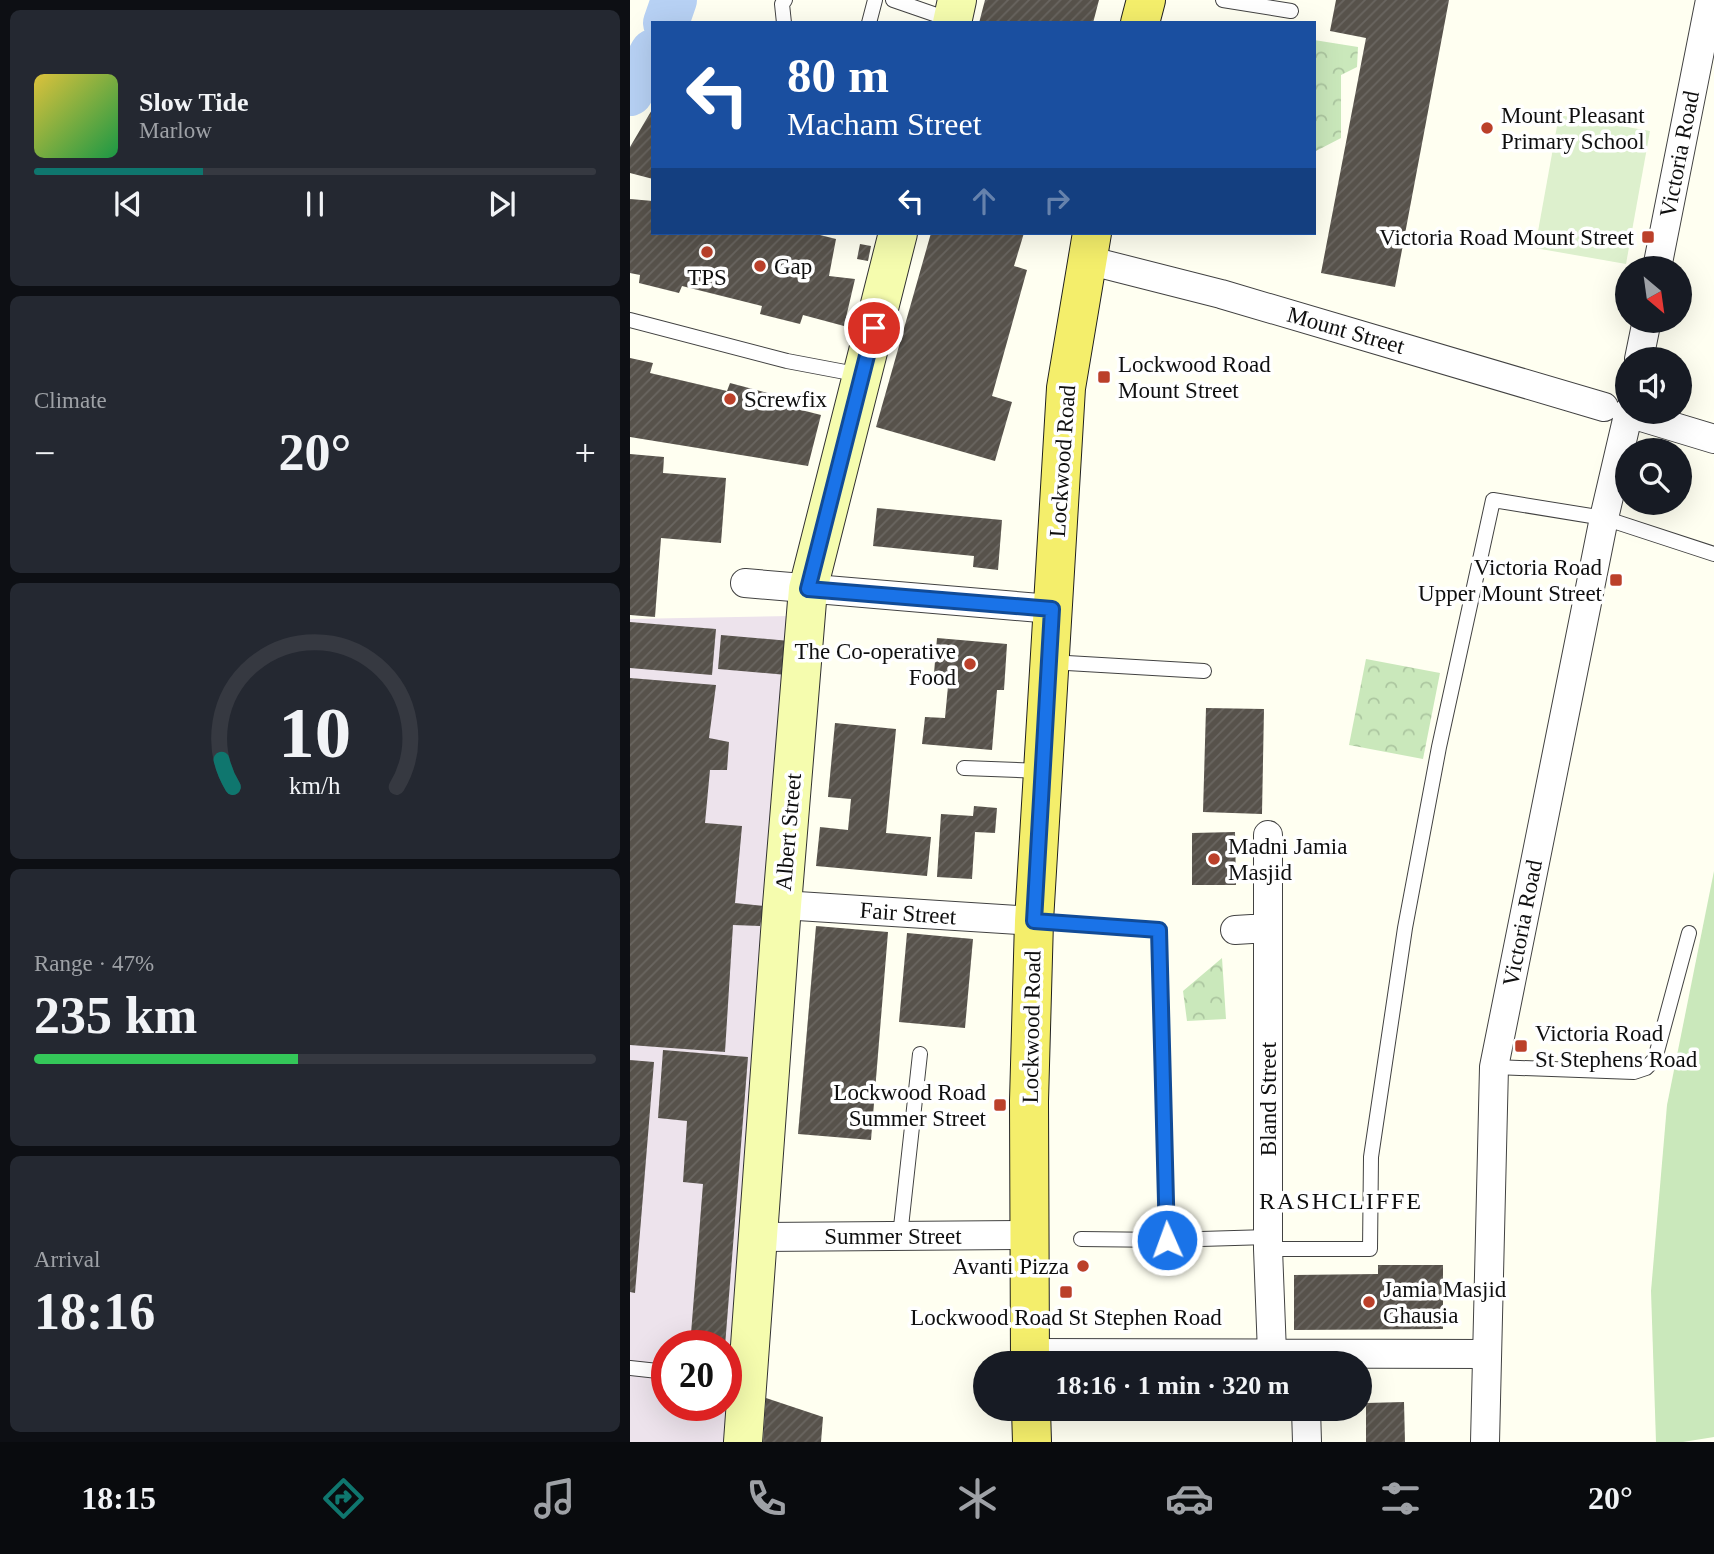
<!DOCTYPE html>
<html lang="en">
<head>
<meta charset="utf-8">
<style>
	body { margin:0; font-family:"Times New Roman",serif; background:#242831; color:#f1f3f6; height:100vh; display:flex; flex-direction:column; font-size:26px; white-space:nowrap }
	* { box-sizing:border-box; margin:0 }
	p { font-size:23px; color:#9ea1a6 }
	.icon { flex:none; width:38px; height:38px; fill:none; stroke:currentColor; stroke-width:2; stroke-linecap:round; stroke-linejoin:round }
	.map { position:relative; flex:1; overflow:hidden }
	.sheet { display:flex; flex-direction:column; gap:10px; padding:10px; background:#0d0f14; width:630px }
	.sheet>* { flex:none }
	.top-card { position:absolute; left:21px; top:21px; width:665px; height:214px; border-radius:0px; box-shadow:0 7px 28px #0002; background:#1a4fa0; color:#fff; overflow:hidden }
	.needle { width:46px; rotate:151deg }
	.tools { position:absolute; left:985px; top:256px; display:grid; gap:14px }
	.tools a { display:grid; place-items:center; width:77px; height:77px; border-radius:50%; background:#171b24; box-shadow:0 7px 28px #0002; font-size:35px }
	.speed { position:absolute; left:21px; top:1330px; display:flex; gap:14px; font-size:35px; font-weight:700; text-align:center }
	.speed>* { display:grid; place-content:center; width:91px; height:91px; border-radius:50%; background:#171b24; box-shadow:0 7px 28px #0002; line-height:1 }
	.speed .limit { border:10px solid #d22; background:#fff; color:#111 }
	.pin { position:absolute; display:grid; place-items:center; width:60px; height:60px; color:#fff; margin:-30px; border:4px solid #fff; border-radius:50%; box-shadow:0 2px 7px #0007 }
	.me { position:absolute; width:77px; margin:-38px; rotate:358deg; stroke-linejoin:round; filter:drop-shadow(0 0 5px #0008) }
	.turn { display:flex; align-items:center; gap:24px; height:147px; padding:0 21px; font-size:32px }
	.turn .icon { width:91px; height:91px; stroke-width:2.5 }
	.turn b { display:block; font-size:49px; line-height:60px }
	.lanes { display:flex; align-items:center; height:66px; padding:0 21px; background:#0003; justify-content:center; gap:35px; direction:ltr }
	.lanes .off { opacity:.35 }
	.big { font-size:52px; font-weight:800; line-height:1.1 }
	.sheet .widget { flex:1; display:flex; flex-direction:column; justify-content:center; gap:10px; min-width:0; padding:0 24px; border-radius:10px; background:#242831 }
	.sheet .dial { align-items:center; gap:0 }
	.dial svg { height:182px; overflow:visible; fill:none; stroke:#363941; stroke-width:7; stroke-linecap:round; text-anchor:middle }
	.dial text { fill:#f1f3f6; stroke:none }
	.song { display:flex; align-items:center; gap:21px }
	.cover { width:84px; height:84px; border-radius:10px; background:linear-gradient(135deg,hsl(50 70% 55%),hsl(140 70% 35%)) }
	.played { height:7px; border-radius:4px; background:linear-gradient(90deg,#0f766e 30%,#363941 30%) }
	.keys { display:flex; justify-content:space-around; direction:ltr }
	.heat { display:flex; justify-content:space-between; align-items:center; font-size:38px; direction:ltr }
	.charge { height:10px; border-radius:5px; background:linear-gradient(90deg,#34c759 47%,#363941 0) }
	.trip { position:absolute; left:343px; top:1351px; width:399px; height:70px; border-radius:35px; background:#171b24; box-shadow:0 7px 28px #0002; font-weight:800; line-height:70px; text-align:center }
	.tabs { display:flex; height:112px; justify-content:space-around; align-items:center; background:#090b0e; color:#9ea1a6 }
	.tabs .icon { width:49px; height:49px }
	.tabs .selected { color:#0f766e }
	.tabs b { font-size:32px; color:#f1f3f6 }
	main { display:flex; flex:1; min-height:0 }
	.map>svg:first-child { display:block }
	.industrial { fill:#ede3ec; fill-rule:evenodd }
	.park { fill:url(#park-crowns) }
	.garden { fill:#cae8bb }
	.pitch { fill:#ddf0cd }
	.lines { fill:none; stroke-linecap:round; stroke-linejoin:round }
	.river { stroke:#b7d1f4; stroke-width:46 }
	.building { fill:url(#building-hatch) }
	.lane-casing { stroke:#424242; stroke-width:16 }
	.street-casing { stroke:#424242; stroke-width:30 }
	.secondary-casing { stroke:#313131; stroke-width:40 }
	.primary-casing { stroke:#202020; stroke-width:40 }
	.lane { stroke:#fff; stroke-width:14 }
	.street { stroke:#fff; stroke-width:28 }
	.secondary { stroke:#f5fcae; stroke-width:38 }
	.primary { stroke:#f4ee6b; stroke-width:38 }
	.route-casing { stroke:#114b97; stroke-width:18 }
	.route { stroke:#1a73e8; stroke-width:12 }
	.poi-dot { fill:#bb402a; stroke:#fff; stroke-width:2.5 }
	.labels { text-anchor:middle; stroke-width:7; stroke-linejoin:round; paint-order:stroke }
	.poi-label { font-size:23px; fill:#0f0f0f; stroke:#fff; text-anchor:start }
	.street-label { font-size:23px; fill:#0f0f0f; stroke:#fff }
	.neighbourhood-label { font-size:24px; letter-spacing:2px; fill:#0f0f0f; stroke:#fff }
</style>
</head>
<body>
<main>
<section class="sheet">
<div class="widget">
<div class="song"><i class="cover"></i><div><b>Slow Tide</b><p>Marlow</p></div></div>
<div class="played"></div>
<div class="keys"><svg class="icon" aria-label="previous" viewBox="0 0 24 24"><path d="M18 5L8 12l10 7zM5 5v14"/></svg><svg class="icon" aria-label="pause" viewBox="0 0 24 24"><path d="M8 5v14M16 5v14"/></svg><svg class="icon" aria-label="next" viewBox="0 0 24 24"><path d="M6 5l10 7-10 7zM19 5v14"/></svg></div>
</div>
<div class="widget"><p>Climate</p>
<div class="heat"><a>−</a><b class="big">20°</b><a>+</a></div>
</div>
<div class="widget dial"><svg viewBox="0 0 100 80">
<path d="M14 69A42 42 0 1 1 86 69"/>
<path d="M14 69A42 42 0 0 1 9 57" stroke="#0f766e"/>
<text x="50" y="56" font-size="32" font-weight="700">10</text>
<text x="50" y="72" font-size="11">km/h</text>
</svg></div>
<div class="widget"><p>Range · 47%</p><b class="big">235 km</b><div class="charge"></div></div>
<div class="widget"><p>Arrival</p><b class="big">18:16</b></div>
</section>
<div class="map">
<svg width="1084" height="1442" viewBox="0 0 1084 1442">
	<defs>
		<pattern id="park-crowns" width="20" height="18" patternUnits="userSpaceOnUse" patternTransform="scale(1.75)"><rect width="20" height="18" fill="#cae8bb"/><path d="M2 6a3 3 0 1 1 6 0M12 15a3 3 0 1 1 6 0" fill="none" stroke="#acc6a0"/></pattern>
		<pattern id="building-hatch" width="6" height="6" patternUnits="userSpaceOnUse" patternTransform="scale(1.75)"><rect width="6" height="6" fill="#57524b"/><path d="M-1 1l2-2M0 6l6-6M5 7l2-2" fill="none" stroke="#6a6661"/></pattern>
	</defs>
	<rect width="100%" height="100%" fill="#fffff1"/>
	<!-- industrial -->
	<path class="industrial" d="M162,616L97,1442H0V619ZM37,1346H96V1405H37Z"/>
	<!-- park -->
	<path class="park" d="M684,40L728,47L727,67L711,75V138L684,152Z
		M736,659L810,673L793,759L719,745Z
		M592,958L596,1019L557,1021L553,991Z"/>
	<!-- garden -->
	<path class="garden" d="M1084,871V1437L1053,1442H1026L1021,1291L1037,1105Z"/>
	<!-- pitch -->
	<path class="pitch" d="M929,115L1020,131L996,264L905,248Z"/>
	<g class="lines">
		<!-- river -->
		<path class="river" d="M36,23L44,0
			M0,93L23,52"/>
	</g>
	<!-- building -->
	<path class="building" d="M355,0H469L463,23H349Z
		M706,0H819L765,287L691,273L736,38L700,31Z
		M23,108V179L0,173V147Z
		M0,199L23,201V233H182L206,239L199,276L225,279L214,326L173,315L170,324L130,314L132,306L52,286L49,293L9,283L10,275L0,273Z
		M301,233H394L384,266L397,270L362,396L382,402L365,461L246,427Z
		M230,244L241,246L238,261L227,259Z
		M0,358L23,363L20,373L97,391L100,383L138,393L136,401L191,415L178,466L0,437Z
		M0,454L34,457L33,473L96,478L91,543L31,538L25,617L0,615Z
		M247,508L372,520L368,570L343,567L344,556L243,546Z
		M0,622L86,629L82,675L0,668Z
		M91,635L160,641L157,675L88,669Z
		M307,638L377,644L374,690H367L362,750L292,744L295,717L315,718L318,686L303,685Z
		M0,678L86,685L79,738L99,742L97,770H80L75,823L112,826L105,903L134,906L130,926L103,925L95,1052L0,1045Z
		M576,708L634,709L632,814L573,812Z
		M205,723L266,729L256,833L301,837L297,876L186,866L190,827L218,830L221,799L198,797Z
		M344,806L367,808L365,833L345,832L342,879L307,877L311,814L343,816Z
		M605,832L606,885H562V833Z
		M186,926L258,932L241,1140L168,1134Z
		M277,933L343,939L335,1028L269,1022Z
		M33,1050L118,1057L95,1346H60L73,1184L53,1182L57,1121L28,1118Z
		M0,1060L24,1062L5,1293L0,1292Z
		M748,1265H813V1329L664,1330V1275L748,1274Z
		M136,1398L193,1417L191,1442H133Z
		M774,1402L775,1442H736V1403Z"/>
	<g class="lines">
		<defs>
			<path id="lane" d="M263,0L321,20
				M593,0L661,11
				M154,23L152,4L155,0
				M239,23L245,0
				M0,320L157,361L231,375
				M420,662L574,671
				M334,768L411,771
				M404,921L529,930L537,1240
				M864,1067L1004,1072L1016,1068L1025,1059L1059,933
				M270,1236L290,1054
				M451,1239L537,1240L638,1237
				M638,1249H740L741,1157L775,928L809,747L863,500L974,518L1084,554
				M0,1368L37,1372"/>
			<path id="street" d="M457,260L591,294L974,407
				M1027,268L1080,0
				M1009,359L1017,320
				M998,413L1084,439
				M115,583L422,609
				M638,835V1249L642,1353
				M152,905L404,921
				M605,930L638,928
				M127,1237L400,1235
				M400,1353L857,1354
				M676,1409L677,1442
				M855,1442L864,1067L974,518L999,411"/>
			<path id="secondary" d="M322,23L327,0
				M113,1442L152,905L178,589L268,233"/>
			<path id="primary" d="M510,23L516,0
				M400,1363L399,1101L404,921L436,388L462,233
				M401,1409L402,1442"/>
		</defs>
		<!-- lane casing -->
		<use href="#lane" class="lane-casing"/>
		<!-- street casing -->
		<use href="#street" class="street-casing"/>
		<!-- secondary casing -->
		<use href="#secondary" class="secondary-casing"/>
		<!-- primary casing -->
		<use href="#primary" class="primary-casing"/>
		<!-- lane -->
		<use href="#lane" class="lane"/>
		<!-- street -->
		<use href="#street" class="street"/>
		<!-- secondary -->
		<use href="#secondary" class="secondary"/>
		<!-- primary -->
		<use href="#primary" class="primary"/>
	</g>
	<g class="lines">
		<defs>
			<path id="route" d="M244,328L178,589L422,609L404,921L529,930L537,1240"/>
		</defs>
		<!-- route casing -->
		<use href="#route" class="route-casing"/>
		<!-- route -->
		<use href="#route" class="route"/>
	</g>
	<!-- markers -->
	<g class="poi-dot">
		<circle cx="857" cy="128" r="7"/>
		<rect x="1011" y="230" width="14" height="14" rx="3.5"/>
		<circle cx="77" cy="252" r="7"/>
		<circle cx="130" cy="266" r="7"/>
		<rect x="467" y="370" width="14" height="14" rx="3.5"/>
		<circle cx="100" cy="399" r="7"/>
		<rect x="979" y="573" width="14" height="14" rx="3.5"/>
		<circle cx="340" cy="664" r="7"/>
		<circle cx="584" cy="859" r="7"/>
		<rect x="884" y="1039" width="14" height="14" rx="3.5"/>
		<rect x="363" y="1098" width="14" height="14" rx="3.5"/>
		<circle cx="453" cy="1266" r="7"/>
		<rect x="429" y="1285" width="14" height="14" rx="3.5"/>
		<circle cx="739" cy="1302" r="7"/>
	</g>
	<g class="labels">
		<!-- poi labels -->
		<g class="poi-label">
			<text x="871" y="123">Mount Pleasant<tspan x="871" dy="26">Primary School</tspan></text>
			<text x="1004" y="245" text-anchor="end">Victoria Road Mount Street</text>
			<text x="144" y="274">Gap</text>
			<text x="77" y="285" text-anchor="middle">TPS</text>
			<text x="488" y="372">Lockwood Road<tspan x="488" dy="26">Mount Street</tspan></text>
			<text x="114" y="407">Screwfix</text>
			<text x="972" y="575" text-anchor="end">Victoria Road<tspan x="972" dy="26">Upper Mount Street</tspan></text>
			<text x="326" y="659" text-anchor="end">The Co-operative<tspan x="326" dy="26">Food</tspan></text>
			<text x="598" y="854">Madni Jamia<tspan x="598" dy="26">Masjid</tspan></text>
			<text x="905" y="1041">Victoria Road<tspan x="905" dy="26">St Stephens Road</tspan></text>
			<text x="356" y="1100" text-anchor="end">Lockwood Road<tspan x="356" dy="26">Summer Street</tspan></text>
			<text x="439" y="1274" text-anchor="end">Avanti Pizza</text>
			<text x="753" y="1297">Jamia Masjid<tspan x="753" dy="26">Ghausia</tspan></text>
			<text x="436" y="1325" text-anchor="middle">Lockwood Road St Stephen Road</text>
		</g>
		<!-- street labels -->
		<g class="street-label">
			<text transform="translate(1049 154) rotate(-79)" y="8">Victoria Road</text>
			<text transform="translate(716 330) rotate(16)" y="8">Mount Street</text>
			<text transform="translate(432 461) rotate(-86)" y="8">Lockwood Road</text>
			<text transform="translate(158 832) rotate(-85)" y="8">Albert Street</text>
			<text transform="translate(278 913) rotate(4)" y="8">Fair Street</text>
			<text transform="translate(892 923) rotate(-79)" y="8">Victoria Road</text>
			<text transform="translate(401 1027) rotate(-89)" y="8">Lockwood Road</text>
			<text transform="translate(638 1099) rotate(-90)" y="8">Bland Street</text>
			<text x="263" y="1244">Summer Street</text>
		</g>
		<!-- neighbourhood labels -->
		<g class="neighbourhood-label">
			<text x="711" y="1209">RASHCLIFFE</text>
		</g>
	</g>
</svg>
<div class="tools">
<a><svg class="needle" viewBox="-14 -14 28 28"><path d="M0-13l5 13h-10z" fill="#e53935"/><path d="M0 13l5-13h-10z" fill="#9ea1a6"/></svg></a>
<a><svg class="icon" aria-label="sound" viewBox="0 0 24 24"><path d="M4 9h4l5-4v14l-5-4H4zM17 9q2 3 0 6"/></svg></a>
<a><svg class="icon" aria-label="search" viewBox="0 0 24 24"><circle cx="10" cy="10" r="6"/><path d="M15 15l6 6"/></svg></a>
</div>
<div class="speed"><div class="limit">20</div></div>
<div class="pin" style="left:244px;top:328px;background:#d93025"><svg class="icon" aria-label="arrive" viewBox="0 0 24 24"><path d="M6 21V4h12l-3 4 3 4H6"/></svg></div>
<svg class="me" style="left:537px;top:1240px" viewBox="-20 -20 40 40"><circle r="17" fill="#1a73e8" stroke="#fff" stroke-width="3"/><path d="M0-11L8 9 0 5-8 9z" fill="#fff"/></svg>
<div class="trip">18:16 · 1 min · 320 m</div>
<div class="top-card">
<div class="turn"><svg class="icon" aria-label="left" viewBox="0 0 24 24"><path d="M17 20v-9H6M10 6l-5 5 5 5"/></svg><div><b>80 m</b>Macham Street</div></div>
<div class="lanes"><svg class="icon" aria-label="left" viewBox="0 0 24 24"><path d="M17 20v-9H6M10 6l-5 5 5 5"/></svg><svg class="icon off" aria-label="ahead" viewBox="0 0 24 24"><path d="M12 20V5M6 11l6-6 6 6"/></svg><svg class="icon off" aria-label="right" viewBox="0 0 24 24"><path d="M7 20v-9h11M14 6l5 5-5 5"/></svg></div>
</div>
</div>
</main>
<nav class="tabs">
<b>18:15</b>
<svg class="icon selected" aria-label="directions" viewBox="0 0 24 24"><path d="M12 3l9 9-9 9-9-9zM9 14v-3h6M13 9l2 2-2 2"/></svg>
<svg class="icon" aria-label="music" viewBox="0 0 24 24"><path d="M9 18V5l10-2v13"/><circle cx="6" cy="18" r="3"/><circle cx="16" cy="16" r="3"/></svg>
<svg class="icon" aria-label="phone" viewBox="0 0 24 24"><path d="M5 4h4l2 5-3 2q2 4 5 5l2-3 5 2v4C11 20 4 13 5 4z"/></svg>
<svg class="icon" aria-label="climate" viewBox="0 0 24 24"><path d="M12 3v18M4 7l16 10M4 17L20 7"/></svg>
<svg class="icon" aria-label="car" viewBox="0 0 24 24"><path d="M5 17H2v-5l4-1 3-4h7l3 4 3 1v5h-3M9 17h6M6 11h13"/><circle cx="7" cy="17" r="2"/><circle cx="17" cy="17" r="2"/></svg>
<svg class="icon" aria-label="filters" viewBox="0 0 24 24"><path d="M4 7h16M4 17h16"/><circle cx="9" cy="7" r="2"/><circle cx="15" cy="17" r="2"/></svg>
<b>20°</b>
</nav>
</body>
</html>
